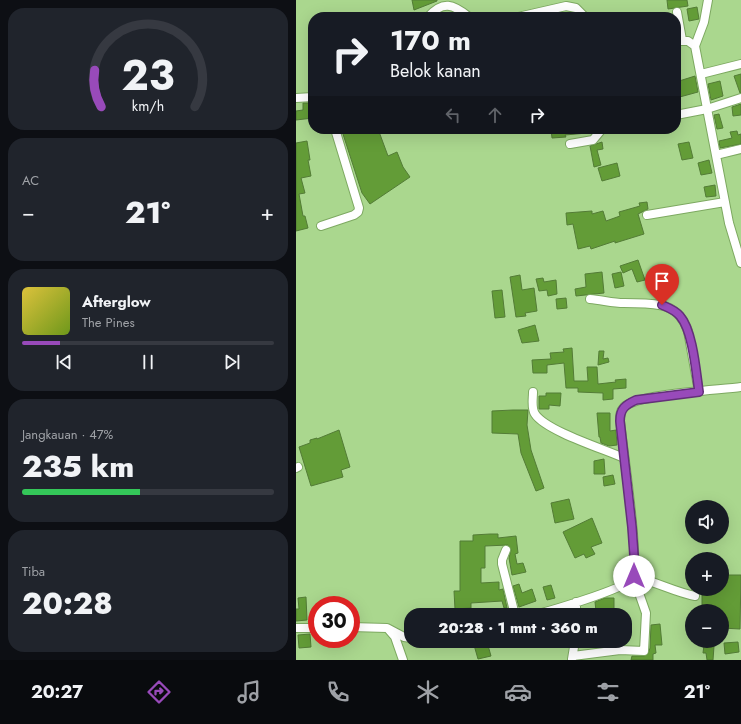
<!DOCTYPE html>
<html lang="id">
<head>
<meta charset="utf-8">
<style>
	body { margin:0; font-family:Jost,sans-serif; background:#20242c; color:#f1f3f6; height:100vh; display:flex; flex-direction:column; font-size:15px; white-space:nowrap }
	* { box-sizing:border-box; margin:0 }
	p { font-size:13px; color:#9ea1a6 }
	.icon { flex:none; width:22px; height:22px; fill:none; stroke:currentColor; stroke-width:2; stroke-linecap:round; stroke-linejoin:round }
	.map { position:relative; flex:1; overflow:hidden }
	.side { display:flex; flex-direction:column; gap:8px; padding:8px; background:#0d0f14; width:296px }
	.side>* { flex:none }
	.guide { position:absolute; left:12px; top:12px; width:373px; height:122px; border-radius:16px; box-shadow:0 4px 16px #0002; background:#171b24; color:#f1f3f6; overflow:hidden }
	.buttons { position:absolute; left:389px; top:500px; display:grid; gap:8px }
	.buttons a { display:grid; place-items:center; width:44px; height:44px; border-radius:50%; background:#171b24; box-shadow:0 4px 16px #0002; font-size:20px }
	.speed { position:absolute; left:12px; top:596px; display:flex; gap:8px; font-size:20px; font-weight:700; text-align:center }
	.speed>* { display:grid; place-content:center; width:52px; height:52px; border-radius:50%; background:#171b24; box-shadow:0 4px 16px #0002; line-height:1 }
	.speed .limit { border:6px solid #d22; background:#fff; color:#111 }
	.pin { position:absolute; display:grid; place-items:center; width:34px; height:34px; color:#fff; margin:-41px -17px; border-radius:50% 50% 50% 0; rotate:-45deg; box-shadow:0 0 4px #0007 }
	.pin .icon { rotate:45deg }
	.me { position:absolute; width:44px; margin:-22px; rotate:0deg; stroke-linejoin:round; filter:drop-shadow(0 0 3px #0008) }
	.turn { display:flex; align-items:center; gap:14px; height:84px; padding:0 16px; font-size:18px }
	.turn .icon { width:52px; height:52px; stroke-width:2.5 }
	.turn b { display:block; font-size:28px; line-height:34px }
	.lanes { display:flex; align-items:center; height:38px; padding:0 16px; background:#0003; justify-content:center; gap:20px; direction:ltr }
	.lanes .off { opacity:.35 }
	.big { font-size:30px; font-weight:800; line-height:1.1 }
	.side .widget { flex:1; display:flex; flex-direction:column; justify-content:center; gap:6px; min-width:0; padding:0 14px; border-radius:16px; background:#20242c }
	.side .dial { align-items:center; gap:0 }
	.dial svg { height:104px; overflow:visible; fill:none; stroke:#363941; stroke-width:7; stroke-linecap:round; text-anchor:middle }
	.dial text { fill:#f1f3f6; stroke:none }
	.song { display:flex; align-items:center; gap:12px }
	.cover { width:48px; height:48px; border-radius:6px; background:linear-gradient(135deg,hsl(50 70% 55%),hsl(80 70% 35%)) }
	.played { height:4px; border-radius:2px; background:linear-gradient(90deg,#984aba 15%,#363941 15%) }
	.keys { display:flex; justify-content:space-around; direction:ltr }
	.heat { display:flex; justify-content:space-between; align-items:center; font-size:22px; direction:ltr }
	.charge { height:6px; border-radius:3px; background:linear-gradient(90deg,#34c759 47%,#363941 0) }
	.trip { position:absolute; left:108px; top:608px; width:228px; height:40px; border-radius:16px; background:#171b24; box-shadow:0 4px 16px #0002; font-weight:800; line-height:40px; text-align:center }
	.dock { display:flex; height:64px; justify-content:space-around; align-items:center; background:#090b0e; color:#9ea1a6 }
	.dock .icon { width:28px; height:28px }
	.dock .selected { color:#984aba }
	.dock b { font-size:18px; color:#f1f3f6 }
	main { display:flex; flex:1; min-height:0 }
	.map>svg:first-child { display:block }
	.building { fill:#639c37; stroke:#537c36 }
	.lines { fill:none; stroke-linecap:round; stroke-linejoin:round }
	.minor-casing { stroke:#7da961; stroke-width:10 }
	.minor { stroke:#fff; stroke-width:8 }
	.route-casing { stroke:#633079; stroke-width:10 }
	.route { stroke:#984aba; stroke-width:7 }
</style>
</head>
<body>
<main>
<section class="side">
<div class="widget dial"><svg viewBox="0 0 100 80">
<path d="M14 69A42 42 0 1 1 86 69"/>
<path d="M14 69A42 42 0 0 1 9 41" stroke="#984aba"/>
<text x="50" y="56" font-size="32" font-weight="700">23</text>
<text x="50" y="72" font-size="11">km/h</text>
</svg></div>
<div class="widget"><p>AC</p>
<div class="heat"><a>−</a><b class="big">21°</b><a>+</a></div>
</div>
<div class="widget">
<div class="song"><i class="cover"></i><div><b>Afterglow</b><p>The Pines</p></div></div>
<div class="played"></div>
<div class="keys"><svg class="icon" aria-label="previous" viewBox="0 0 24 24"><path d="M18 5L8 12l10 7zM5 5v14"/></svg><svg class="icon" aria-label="pause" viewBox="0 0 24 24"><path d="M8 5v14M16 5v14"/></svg><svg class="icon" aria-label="next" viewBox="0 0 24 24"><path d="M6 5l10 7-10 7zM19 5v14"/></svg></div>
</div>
<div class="widget"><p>Jangkauan · 47%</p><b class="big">235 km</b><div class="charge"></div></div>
<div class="widget"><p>Tiba</p><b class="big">20:28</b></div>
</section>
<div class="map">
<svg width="445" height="660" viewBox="0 0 445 660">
	<rect width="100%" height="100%" fill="#aad78e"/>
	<!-- building -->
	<path class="building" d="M116,0H141V1L118,10Z
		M371,0H391L392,6L372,9Z
		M401,7L403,19L393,21L391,9Z
		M445,74V93H444L438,76Z
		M399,76L402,92L380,98V82Z
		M424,81L427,96L415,100L412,84Z
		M7,103H17V118L0,120V111L7,110Z
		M445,104V115L437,116L436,107Z
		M423,114L427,128L421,129L418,115Z
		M47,129H82L92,156L101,152L107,167L114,177L74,204L66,193L47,134Z
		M255,129H291V133L269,135L270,137L256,138Z
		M441,131L442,135L445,134V144L424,148L423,141L436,138L434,132Z
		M11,141L14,160H12L15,176L5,178L9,193L3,194L7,216H9L12,228L0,231V143Z
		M306,142L307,149L301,150L305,165L298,167L294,146Z
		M393,142L397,158L386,160L382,144Z
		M413,160L416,173L405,175L402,163Z
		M321,163L324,176L306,181L302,168Z
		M419,185L420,196L410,197L408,187Z
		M351,202L352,209L342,214L348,234L319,243V241L295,249L294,246L282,249L277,224L271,225L270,213L296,211V214L307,211L310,221L324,216L323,212L344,206L343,203Z
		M342,260L349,280L341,282L336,269L327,273L324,266Z
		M306,272L308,293L280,296L279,289L290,287L289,274Z
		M325,272L328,286L319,288L316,274Z
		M224,275L226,290L238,288L241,311L229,313L230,316L220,317L214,277Z
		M247,278L248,282L260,280L261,294L252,296L251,290L243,291L240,279Z
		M206,290L209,317L199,318L196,291Z
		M270,298L271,308L261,309L260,299Z
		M239,325L243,341L226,343L222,330Z
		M276,348L278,381H292L291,367H301L302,384L320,382L319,380L330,379V388L317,389V399L307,400V393L282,392V388H270L268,363L251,365V373H237L236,360L255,359L254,353L268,352L267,349Z
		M303,351H308L307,359L312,358L313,362L302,365Z
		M250,393H265L264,406L253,405V409H243V396H250Z
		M217,410H232L231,425L235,450L248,488L240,491L225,453L222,434L196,433V411Z
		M301,413H314V431L320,430L321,445L313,446L305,443L304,437H303Z
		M43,430L54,467L45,470L47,477L15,486L3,447L14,443V440L21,438V439Z
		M308,459L309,474H298V461Z
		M317,475L319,484L308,486L307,477Z
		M273,499L278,519L259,523L255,503Z
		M296,518L306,543L295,547L299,554L290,558L288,554L279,558L267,532Z
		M194,534H202V538L220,536L222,553L219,554L221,564L227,563L230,572L216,575L213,558L215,550L212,545L189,546V568H185V583L203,582V590L207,589L211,608H208L206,601L175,603V608L159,609L158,591H164V541H177V535Z
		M426,575H445L444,629L426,628V611H406V589H426Z
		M223,584L226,593L236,589L240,601L223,607L217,586Z
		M255,585L259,598L251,600L247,587Z
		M10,597L11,620L0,621V609H3L2,598Z
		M309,598H318V610L300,611L299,602Z
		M364,624L366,645H359L360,653L357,654V660H335L336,656H348L352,654L354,648L355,625Z
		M14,634L15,647L3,648L2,635Z
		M300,641H319V645L300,648Z
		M191,642L195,656L182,659L178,645Z
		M442,642L443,652L429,654L428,643Z
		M408,645L418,646L417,660H411L410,653H407Z"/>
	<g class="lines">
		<defs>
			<path id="minor" d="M381,12L386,40
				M132,17C147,0 157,4 173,17
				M222,17L270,6L280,8L289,17
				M380,41H392L399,46L433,223L445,263
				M399,46L408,22L412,0
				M405,74L445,64
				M0,98L17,97
				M380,115L411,109L445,98
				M274,144L297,140L306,129
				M420,155L445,149
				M351,215L429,202
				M25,226L58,215L62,212L63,208L39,129
				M294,299C306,300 317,303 328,303C355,304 381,299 392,331L403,392
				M237,392C237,399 235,408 239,414C250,431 308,449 328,458
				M0,468L2,467
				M210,550L206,560V564L219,615
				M338,577C359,581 378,592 399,596
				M280,602V615
				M236,615C252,612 328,589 336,579C345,568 326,442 324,421C324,416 324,411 328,407C341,394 423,390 445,387
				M55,627L91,628L108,637L115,638
				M0,628H21
				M93,630L99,637L107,660
				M277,656L324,650L348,651L350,613L343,593L336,580
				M276,659L279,641"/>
		</defs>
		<!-- minor casing -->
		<use href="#minor" class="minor-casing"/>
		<!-- minor -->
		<use href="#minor" class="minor"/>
	</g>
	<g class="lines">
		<defs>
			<path id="route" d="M338,576L339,569L336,527L324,421C324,409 329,405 340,400L403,392C400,372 397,331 384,316C379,310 373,308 366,305"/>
		</defs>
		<!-- route casing -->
		<use href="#route" class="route-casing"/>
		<!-- route -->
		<use href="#route" class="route"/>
	</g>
</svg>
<div class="buttons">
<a><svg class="icon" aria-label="sound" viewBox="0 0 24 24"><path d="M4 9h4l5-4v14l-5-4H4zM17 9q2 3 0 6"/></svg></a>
<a>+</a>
<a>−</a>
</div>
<div class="speed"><div class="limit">30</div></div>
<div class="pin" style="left:366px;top:305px;background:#d93025"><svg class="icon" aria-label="arrive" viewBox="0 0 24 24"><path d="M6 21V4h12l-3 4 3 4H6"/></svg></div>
<svg class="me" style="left:338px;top:576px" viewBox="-20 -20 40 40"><circle r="19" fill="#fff"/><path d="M0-13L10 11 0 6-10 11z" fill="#984aba"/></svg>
<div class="trip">20:28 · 1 mnt · 360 m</div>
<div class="guide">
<div class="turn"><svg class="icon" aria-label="right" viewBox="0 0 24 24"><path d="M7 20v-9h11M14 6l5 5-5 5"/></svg><div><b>170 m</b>Belok kanan</div></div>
<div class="lanes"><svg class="icon off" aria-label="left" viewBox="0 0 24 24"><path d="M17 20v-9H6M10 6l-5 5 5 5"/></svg><svg class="icon off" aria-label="ahead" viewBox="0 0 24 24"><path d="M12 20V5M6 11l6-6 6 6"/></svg><svg class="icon" aria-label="right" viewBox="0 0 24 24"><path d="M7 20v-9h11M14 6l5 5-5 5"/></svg></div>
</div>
</div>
</main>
<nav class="dock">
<b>20:27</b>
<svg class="icon selected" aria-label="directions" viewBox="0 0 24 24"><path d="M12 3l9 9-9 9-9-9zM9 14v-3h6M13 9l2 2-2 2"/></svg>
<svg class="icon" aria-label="music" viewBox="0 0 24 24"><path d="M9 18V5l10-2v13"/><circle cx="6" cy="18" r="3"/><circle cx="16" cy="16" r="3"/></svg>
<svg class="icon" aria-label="phone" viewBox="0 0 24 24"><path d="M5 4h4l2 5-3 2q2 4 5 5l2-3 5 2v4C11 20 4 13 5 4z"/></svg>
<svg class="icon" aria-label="climate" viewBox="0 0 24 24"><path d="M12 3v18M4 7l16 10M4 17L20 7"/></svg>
<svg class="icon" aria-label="car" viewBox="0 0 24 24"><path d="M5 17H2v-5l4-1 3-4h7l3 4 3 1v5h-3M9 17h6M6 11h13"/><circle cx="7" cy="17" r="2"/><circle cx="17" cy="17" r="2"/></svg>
<svg class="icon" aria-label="filters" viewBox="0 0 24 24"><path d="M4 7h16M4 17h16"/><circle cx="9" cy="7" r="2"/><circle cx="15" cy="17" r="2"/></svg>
<b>21°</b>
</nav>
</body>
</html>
